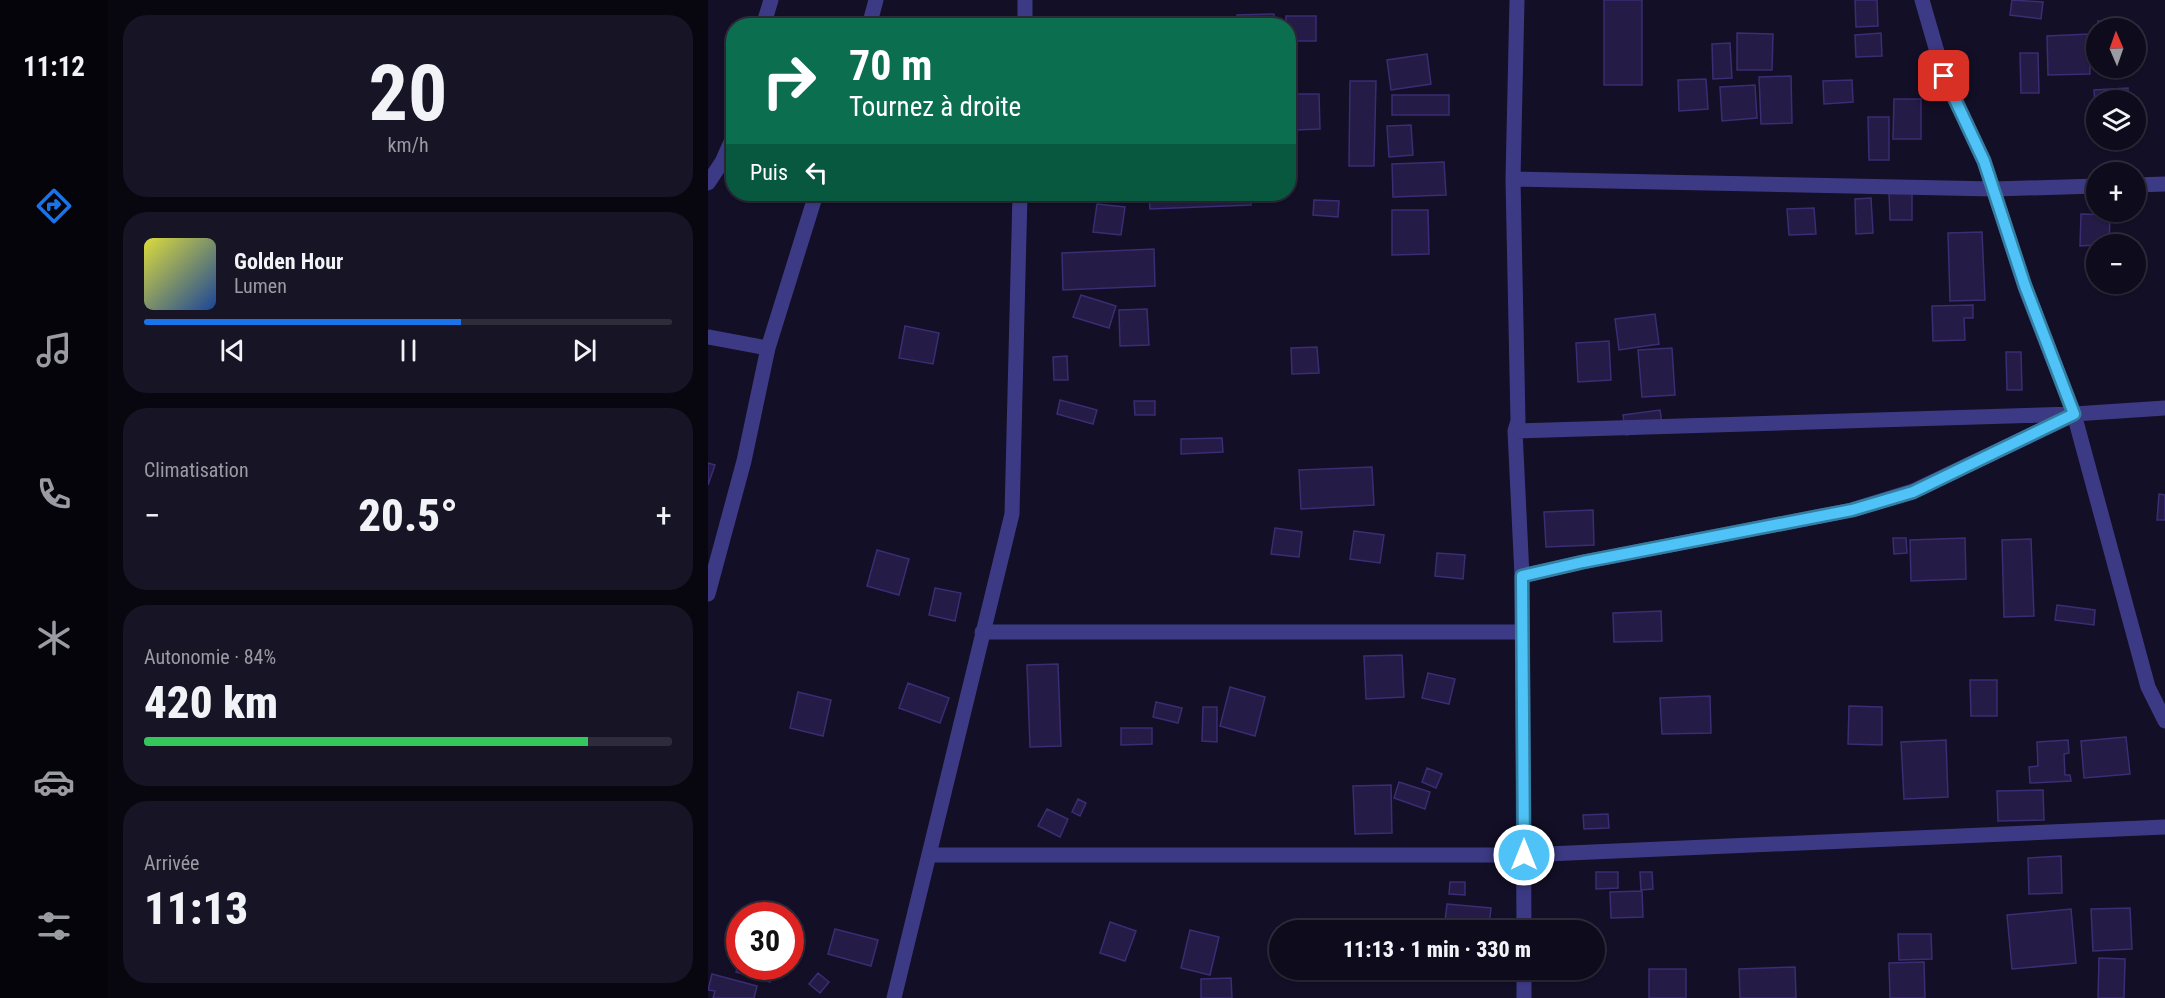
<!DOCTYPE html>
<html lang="fr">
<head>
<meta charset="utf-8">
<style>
	body { margin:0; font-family:"Roboto Condensed",sans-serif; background:#171425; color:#f1f3f6; height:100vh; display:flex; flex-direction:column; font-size:22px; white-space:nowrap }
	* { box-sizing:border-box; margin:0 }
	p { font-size:20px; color:#9b9ba3 }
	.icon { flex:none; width:33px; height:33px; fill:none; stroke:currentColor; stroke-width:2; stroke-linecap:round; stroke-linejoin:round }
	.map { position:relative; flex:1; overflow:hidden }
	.side { display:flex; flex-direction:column; gap:15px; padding:15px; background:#08060f; width:600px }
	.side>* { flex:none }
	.hud { position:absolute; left:18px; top:18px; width:570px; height:183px; border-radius:24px; box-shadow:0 2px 4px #0004,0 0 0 2px #2e2b3b; background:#0b6e4f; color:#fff; overflow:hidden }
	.needle { width:39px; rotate:358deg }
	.tools { position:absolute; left:1378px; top:18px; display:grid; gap:12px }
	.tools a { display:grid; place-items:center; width:60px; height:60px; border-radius:50%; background:#0e0b1c; box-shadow:0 2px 4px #0004,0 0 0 2px #2e2b3b; font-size:30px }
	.speed { position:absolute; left:18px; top:902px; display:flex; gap:12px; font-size:30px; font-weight:700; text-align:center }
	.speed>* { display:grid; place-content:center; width:78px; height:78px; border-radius:50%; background:#0e0b1c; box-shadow:0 2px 4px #0004,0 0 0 2px #2e2b3b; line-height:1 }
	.speed .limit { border:9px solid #d22; background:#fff; color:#111 }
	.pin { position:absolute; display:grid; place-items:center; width:51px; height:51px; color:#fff; margin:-26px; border-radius:12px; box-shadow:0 3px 9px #0006 }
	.me { position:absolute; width:66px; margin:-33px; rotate:0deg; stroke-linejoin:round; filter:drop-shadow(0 0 4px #0008) }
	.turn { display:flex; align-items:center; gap:21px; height:126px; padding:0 24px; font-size:27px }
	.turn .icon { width:78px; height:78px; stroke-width:2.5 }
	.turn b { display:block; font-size:42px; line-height:51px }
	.then { display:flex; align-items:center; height:57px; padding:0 24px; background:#0003; gap:12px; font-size:22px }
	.big { font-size:45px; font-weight:800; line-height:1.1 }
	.side .card { flex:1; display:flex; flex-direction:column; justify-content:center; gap:9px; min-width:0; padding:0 21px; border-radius:24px; background:#171425 }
	.side .dial { align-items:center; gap:0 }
	.dial b { font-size:78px; line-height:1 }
	.song { display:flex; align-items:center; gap:18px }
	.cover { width:72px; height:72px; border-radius:9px; background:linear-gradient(135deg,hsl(60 70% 55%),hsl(220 70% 35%)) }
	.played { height:6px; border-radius:3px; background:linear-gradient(90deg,#1a73e8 60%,#2e2b3b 60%) }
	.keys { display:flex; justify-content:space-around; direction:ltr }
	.heat { display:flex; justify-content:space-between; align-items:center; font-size:33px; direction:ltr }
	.charge { height:9px; border-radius:4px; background:linear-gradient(90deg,#34c759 84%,#2e2b3b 0) }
	.trip { position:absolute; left:561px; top:920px; width:336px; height:60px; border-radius:30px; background:#0e0b1c; box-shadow:0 2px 4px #0004,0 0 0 2px #2e2b3b; font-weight:800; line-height:60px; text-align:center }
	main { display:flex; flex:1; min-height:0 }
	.tabs { display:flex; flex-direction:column; width:108px; justify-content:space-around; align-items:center; background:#06040b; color:#9b9ba3 }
	.tabs .icon { width:42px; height:42px }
	.tabs .selected { color:#1a73e8 }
	.tabs b { font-size:27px; color:#f1f3f6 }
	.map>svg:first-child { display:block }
	.building { fill:#241b47; stroke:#3b2d73; stroke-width:1.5 }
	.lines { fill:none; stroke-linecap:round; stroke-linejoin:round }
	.street { stroke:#3d3a85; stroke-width:15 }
	.route-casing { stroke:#337fa1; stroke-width:15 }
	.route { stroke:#4fc3f7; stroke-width:10 }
</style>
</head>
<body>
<main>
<nav class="tabs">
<b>11:12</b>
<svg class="icon selected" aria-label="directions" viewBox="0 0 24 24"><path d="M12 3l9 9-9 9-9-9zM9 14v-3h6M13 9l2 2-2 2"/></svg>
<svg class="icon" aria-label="music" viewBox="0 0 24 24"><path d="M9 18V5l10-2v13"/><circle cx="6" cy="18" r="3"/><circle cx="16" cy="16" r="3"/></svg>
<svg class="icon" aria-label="phone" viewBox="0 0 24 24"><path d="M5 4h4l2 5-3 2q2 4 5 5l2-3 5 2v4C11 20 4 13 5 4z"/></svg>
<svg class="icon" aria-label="climate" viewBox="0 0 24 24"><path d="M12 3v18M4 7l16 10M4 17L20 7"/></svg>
<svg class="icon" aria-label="car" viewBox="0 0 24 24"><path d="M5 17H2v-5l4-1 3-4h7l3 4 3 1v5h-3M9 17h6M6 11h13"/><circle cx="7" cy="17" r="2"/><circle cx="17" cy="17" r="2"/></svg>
<svg class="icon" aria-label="filters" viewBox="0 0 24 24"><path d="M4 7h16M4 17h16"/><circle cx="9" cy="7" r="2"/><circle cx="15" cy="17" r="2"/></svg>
</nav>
<section class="side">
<div class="card dial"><b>20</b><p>km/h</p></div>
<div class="card">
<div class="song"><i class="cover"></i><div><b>Golden Hour</b><p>Lumen</p></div></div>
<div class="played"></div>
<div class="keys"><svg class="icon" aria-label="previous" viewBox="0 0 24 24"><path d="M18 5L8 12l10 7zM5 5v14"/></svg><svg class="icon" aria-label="pause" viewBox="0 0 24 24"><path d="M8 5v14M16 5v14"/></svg><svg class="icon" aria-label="next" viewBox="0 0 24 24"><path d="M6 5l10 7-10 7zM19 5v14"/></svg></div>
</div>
<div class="card"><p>Climatisation</p>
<div class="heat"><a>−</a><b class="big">20.5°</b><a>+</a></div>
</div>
<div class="card"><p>Autonomie · 84%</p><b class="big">420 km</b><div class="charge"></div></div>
<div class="card"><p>Arrivée</p><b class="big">11:13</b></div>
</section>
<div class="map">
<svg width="1457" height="998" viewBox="0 0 1457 998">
	<rect width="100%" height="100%" fill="#130f26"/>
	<!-- building -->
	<path class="building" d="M896,0H934V85H896Z
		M1147,0H1169L1170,26L1148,27Z
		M1304,0L1335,2L1333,19L1302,15Z
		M566,14V26H529V15Z
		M578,16H608V41H580V26H578Z
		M394,20V26H336V22Z
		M1390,21L1417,23V28H1389Z
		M488,22V26H436V24Z
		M1029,33L1065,34L1064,70H1029Z
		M1173,33L1174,56L1148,57L1147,35Z
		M1381,34L1382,74L1340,75L1339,36Z
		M1022,43L1024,78L1005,79L1004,44Z
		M1312,53H1330L1331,93H1313Z
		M719,54L723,84L683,90L679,60Z
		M1083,76L1084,123L1053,124L1051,77Z
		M998,79L1000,109L971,111L970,80Z
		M1144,80L1145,102L1116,104L1115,81Z
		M642,81H668L666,166H641Z
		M1047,85L1049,118L1014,121L1012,87Z
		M1420,88V100H1389V105H1387L1386,90Z
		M586,94H611L612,129L587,130Z
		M684,95H741V115H684Z
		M1186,99H1213V139H1185Z
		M1160,117H1181V160H1161Z
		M703,125L705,155L681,157L679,126Z
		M736,162L738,195L685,197L684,164Z
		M1181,192H1204V220H1182Z
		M147,194H177L176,200Z
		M441,194H542L543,205L442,209Z
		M1163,198L1165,233L1148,234L1147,199Z
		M606,200L631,201L630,217L605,215Z
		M389,204L417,207L413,235L385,232Z
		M1106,208L1108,234L1081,235L1079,209Z
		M684,210H720L721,254L684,255Z
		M1373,214L1402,215L1401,244L1372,246Z
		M1274,232L1277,300L1242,301L1240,233Z
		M446,249L447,286L355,290L354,253Z
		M373,295L408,306L401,328L365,317Z
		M1265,305V318H1256L1257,340L1225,341L1224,306Z
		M439,309L441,345L412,346L411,310Z
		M947,314L951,344L911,350L907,319Z
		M197,326L231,333L225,364L191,358Z
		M901,341L903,380L870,382L868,343Z
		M609,347L611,373L584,374L583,348Z
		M964,348L967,395L934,397L930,350Z
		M1298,352H1313L1314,390H1299Z
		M359,356L360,380H346L345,357Z
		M352,400L389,410L385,424L349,414Z
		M426,401H447V415H427Z
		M952,410L955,430L918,435L915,415Z
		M514,438L515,452L473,454V439Z
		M0,463L7,465L0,485Z
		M664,467L666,505L593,509L591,470Z
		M1451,494L1457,495V520H1449Z
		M885,510L886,545L838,547L836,512Z
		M567,528L594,532L591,557L563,554Z
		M646,531L676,535L672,563L642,559Z
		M1185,538H1198L1199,553L1186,554Z
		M1257,538L1258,579L1203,581L1202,540Z
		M1323,539L1326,616L1296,617L1294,540Z
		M169,550L201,559L191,595L159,586Z
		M729,553L757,555L755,579L727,576Z
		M227,588L253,593L247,621L221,615Z
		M1349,605L1387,610L1386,625L1347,620Z
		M953,611L954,641L906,642L905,613Z
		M694,655L696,697L658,699L656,656Z
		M350,664L353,746L322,747L319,665Z
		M720,673L747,679L741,704L714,698Z
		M1262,680H1289V716H1263Z
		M200,683L241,698L232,723L191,708Z
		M522,687L557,697L547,736L512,726Z
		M90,692L123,700L115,736L82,728Z
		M1002,696L1003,733L954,734L952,698Z
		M448,702L474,708L470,723L445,717Z
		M1141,706L1174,707V745L1140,744Z
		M495,707H509V742L494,741Z
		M413,728H444V744L413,745Z
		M1418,737L1422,774L1376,778L1373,741Z
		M1238,740L1240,797L1196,799L1193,742Z
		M1360,740L1361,753L1356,754L1357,775H1362L1363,781L1322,783L1321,767L1330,766L1329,742Z
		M719,768L734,774L728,788L714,782Z
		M691,782L722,792L717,809L686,798Z
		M683,785L684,833L647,834L645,786Z
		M1335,790L1336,820L1290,821L1289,791Z
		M370,799L378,803L372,816L364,812Z
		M339,809L360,819L352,837L330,826Z
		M900,814L901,828L876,829L875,815Z
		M1353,856L1354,893L1321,894L1320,858Z
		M888,872H910V888L888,889Z
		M932,872H944L945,889L933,890Z
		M742,882H757V895L741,894Z
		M934,891L935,917L903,918L902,892Z
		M739,904L783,908L781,926L737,921Z
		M1422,908L1424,949L1385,951L1383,909Z
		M1363,909L1368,963L1304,969L1299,915Z
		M402,922L428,931L417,961L392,953Z
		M127,929L170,940L163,966L120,954Z
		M482,930L511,937L502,975L473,968Z
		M1190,934H1223L1224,959L1191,960Z
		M1391,958L1417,959L1416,998H1390Z
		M32,961V966H67L62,982L28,972Z
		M1216,962L1217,998H1182L1181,963Z
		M1087,967L1088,998H1032L1031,969Z
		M941,969H978V998H941Z
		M110,973L121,982L112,993L101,984Z
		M4,974L49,986L46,998H5L7,991L0,990Z
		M523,978L524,998H493V979Z"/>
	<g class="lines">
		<!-- street -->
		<path class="street" d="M809,0L805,179L810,421L807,431L814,576L816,930
			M1214,0L1236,76L1276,161L1317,287L1366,414L1440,687L1457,721
			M55,26L63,0
			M161,26L168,0
			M317,26V0
			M805,179L1286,189L1389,186
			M0,183L14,162L26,135
			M1428,185L1457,184
			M0,337L60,348
			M807,431L1366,414L1457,408
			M814,576L875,562L1144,510L1205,491L1361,417
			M0,594L36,461L60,348L108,194
			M274,632H814
			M221,855H816L1457,827
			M816,969V998
			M186,998L304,514L312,194"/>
	</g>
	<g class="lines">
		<defs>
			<path id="route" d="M816,855L814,576L875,562L1144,510L1205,492L1366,414L1317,286L1276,161L1236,76"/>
		</defs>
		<!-- route casing -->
		<use href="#route" class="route-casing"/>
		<!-- route -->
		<use href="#route" class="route"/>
	</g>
</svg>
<div class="tools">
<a><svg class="needle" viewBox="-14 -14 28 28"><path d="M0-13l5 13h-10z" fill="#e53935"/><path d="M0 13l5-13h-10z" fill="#9b9ba3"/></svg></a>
<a><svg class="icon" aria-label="layers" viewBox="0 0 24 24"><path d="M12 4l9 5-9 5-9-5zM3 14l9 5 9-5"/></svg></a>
<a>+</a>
<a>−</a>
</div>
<div class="speed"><div class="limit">30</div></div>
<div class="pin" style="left:1236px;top:76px;background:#d93025"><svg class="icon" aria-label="arrive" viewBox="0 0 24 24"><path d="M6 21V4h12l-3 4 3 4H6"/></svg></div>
<svg class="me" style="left:816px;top:855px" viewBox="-20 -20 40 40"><circle r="17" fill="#4fc3f7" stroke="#fff" stroke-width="3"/><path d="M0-11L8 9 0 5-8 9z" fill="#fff"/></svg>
<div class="trip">11:13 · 1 min · 330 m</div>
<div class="hud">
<div class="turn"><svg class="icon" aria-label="right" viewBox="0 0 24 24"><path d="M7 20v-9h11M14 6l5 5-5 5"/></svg><div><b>70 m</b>Tournez à droite</div></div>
<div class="then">Puis<svg class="icon" aria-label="left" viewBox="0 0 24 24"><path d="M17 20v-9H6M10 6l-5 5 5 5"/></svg></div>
</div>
</div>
</main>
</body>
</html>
